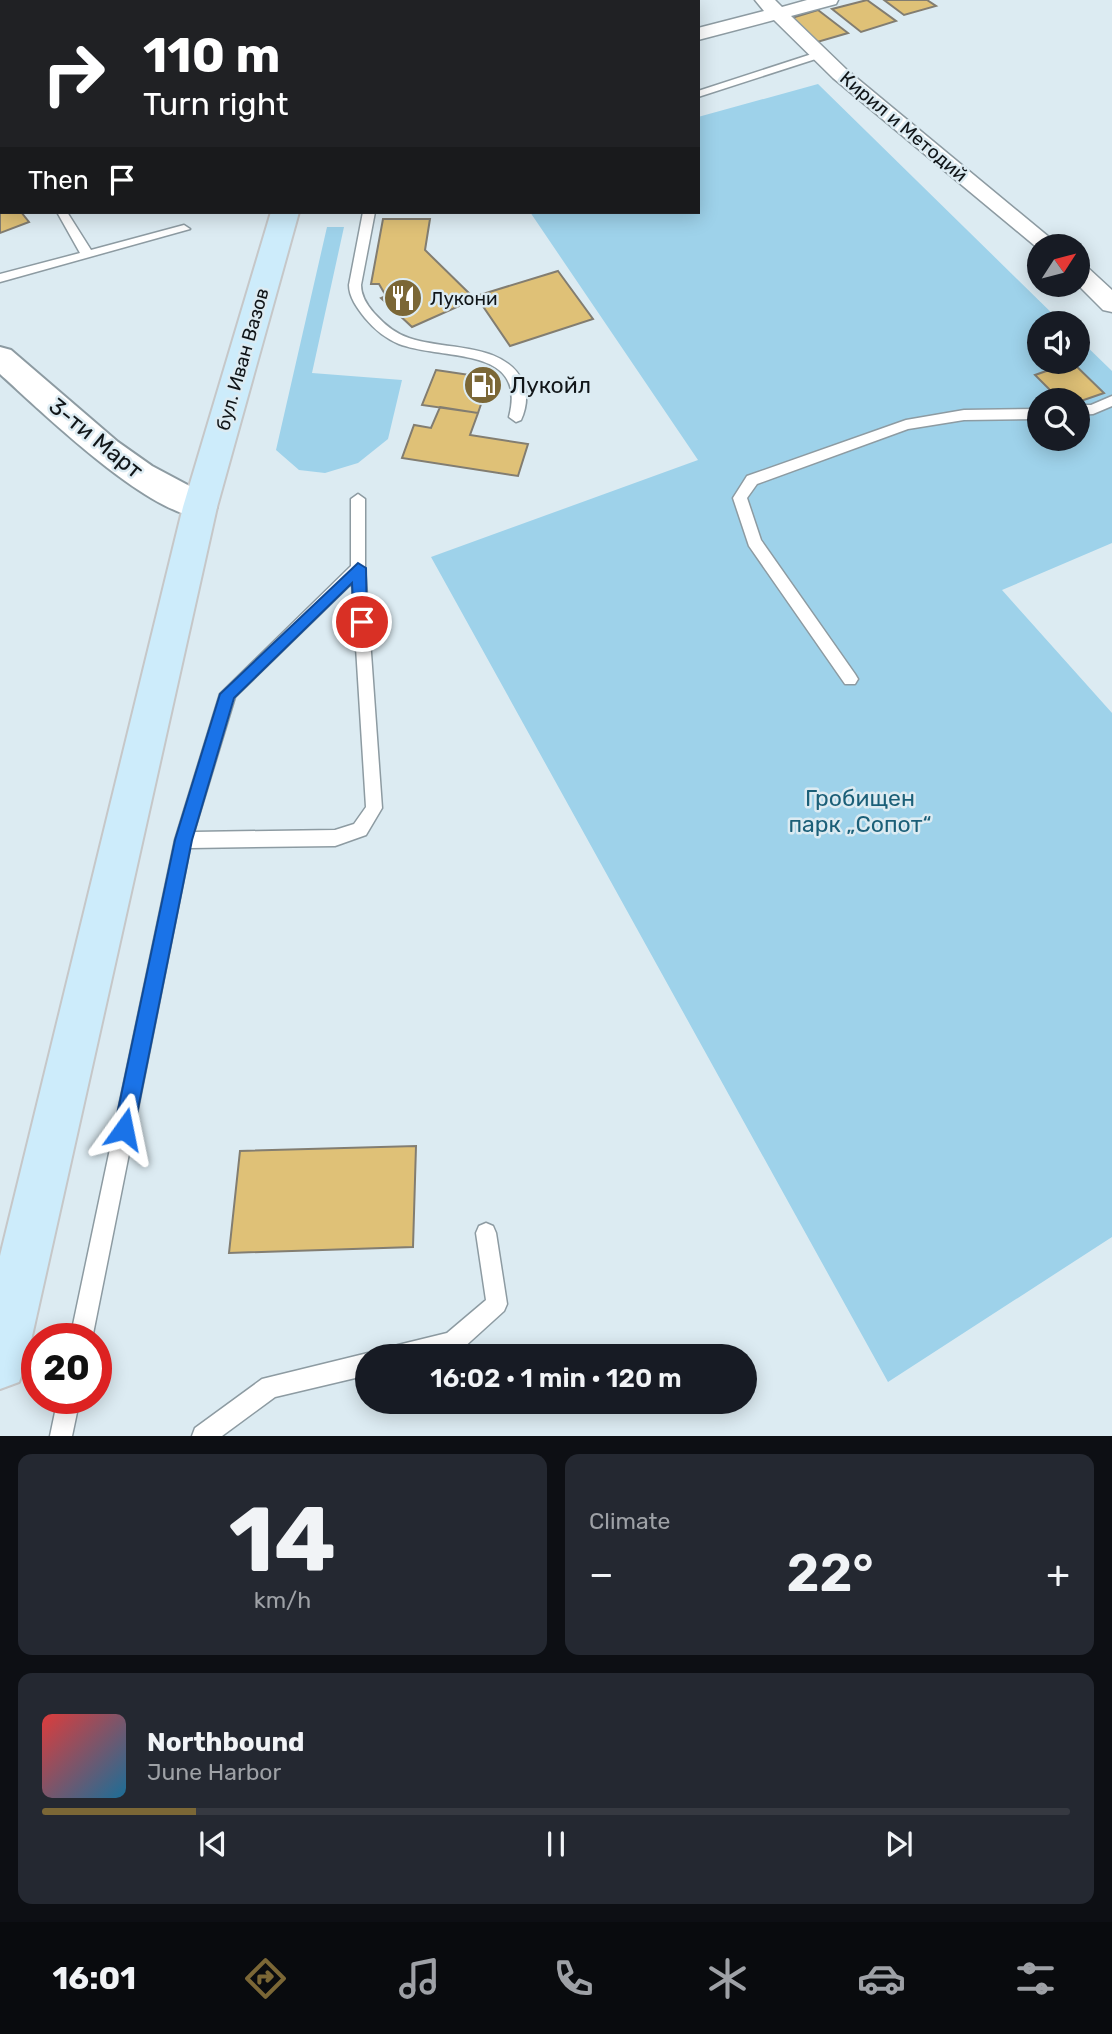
<!DOCTYPE html>
<html lang="en">
<head>
<meta charset="utf-8">
<style>
	body { margin:0; font-family:Rubik,sans-serif; background:#242831; color:#f1f3f6; height:100vh; display:flex; flex-direction:column; font-size:26px; white-space:nowrap }
	* { box-sizing:border-box; margin:0 }
	p { font-size:23px; color:#9ea1a6 }
	.icon { flex:none; width:38px; height:38px; fill:none; stroke:currentColor; stroke-width:2; stroke-linecap:round; stroke-linejoin:round }
	.map { position:relative; height:1436px; overflow:hidden }
	.details { display:flex; flex-direction:column; gap:18px; padding:18px; background:#0d0f14; flex:1 }
	.details>* { flex:none }
	.banner { position:absolute; left:0px; top:0px; width:700px; height:214px; box-shadow:0 4px 18px #0003; background:#202124; color:#fff; overflow:hidden }
	.needle { width:46px; rotate:54deg }
	.fabs { position:absolute; left:1027px; top:234px; display:grid; gap:14px }
	.fabs a { display:grid; place-items:center; width:63px; height:63px; border-radius:50%; background:#171b24; box-shadow:0 4px 18px #0003; font-size:35px }
	.speed { position:absolute; left:21px; top:1323px; display:flex; gap:14px; font-size:35px; font-weight:700; text-align:center }
	.speed>* { display:grid; place-content:center; width:91px; height:91px; border-radius:50%; background:#171b24; box-shadow:0 4px 18px #0003; line-height:1 }
	.speed .limit { border:10px solid #d22; background:#fff; color:#111 }
	.pin { position:absolute; display:grid; place-items:center; width:60px; height:60px; color:#fff; margin:-30px; border:4px solid #fff; border-radius:50%; box-shadow:0 2px 7px #0007 }
	.me { position:absolute; width:77px; margin:-38px; rotate:12deg; stroke-linejoin:round; filter:drop-shadow(0 0 5px #0008) }
	.turn { display:flex; align-items:center; gap:24px; height:147px; padding:0 28px; font-size:32px }
	.turn .icon { width:91px; height:91px; stroke-width:2.5 }
	.turn b { display:block; font-size:49px; line-height:60px }
	.then { display:flex; align-items:center; height:66px; padding:0 28px; background:#0003; gap:14px; font-size:26px }
	.big { font-size:52px; font-weight:600; line-height:1.1 }
	.details .widget { flex:1; display:flex; flex-direction:column; justify-content:center; gap:10px; min-width:0; padding:0 24px; border-radius:14px; background:#242831 }
	.details .dial { align-items:center; gap:0 }
	.dial b { font-size:91px; line-height:1 }
	.song { display:flex; align-items:center; gap:21px }
	.cover { width:84px; height:84px; border-radius:10px; background:linear-gradient(135deg,hsl(0 70% 55%),hsl(200 70% 35%)) }
	.played { height:7px; border-radius:4px; background:linear-gradient(90deg,#7b6736 15%,#363941 15%) }
	.keys { display:flex; justify-content:space-around; direction:ltr }
	.heat { display:flex; justify-content:space-between; align-items:center; font-size:38px; direction:ltr }
	.details .tiles { flex:1; display:grid; gap:18px; grid-template-columns:1fr 1fr }
	.widget:last-child { grid-column:span 2 }
	.trip { position:absolute; left:355px; top:1344px; width:402px; height:70px; border-radius:35px; background:#171b24; box-shadow:0 4px 18px #0003; font-weight:600; line-height:70px; text-align:center }
	.dock { display:flex; height:112px; justify-content:space-around; align-items:center; background:#090b0e; color:#9ea1a6 }
	.dock .icon { width:49px; height:49px }
	.dock .selected { color:#7b6736 }
	.dock b { font-size:32px; color:#f1f3f6 }
	.map>svg:first-child { display:block }
	.green { fill:#9ed2ea; fill-rule:evenodd }
	.building { fill:#dfc177; stroke:#827d71; stroke-width:2 }
	.lines { fill:none; stroke-linecap:round; stroke-linejoin:round }
	.lane-casing { stroke:#8d9ba2; stroke-width:3 }
	.street-casing { stroke:#8d9ba2; stroke-width:3 }
	.secondary-casing { stroke:#8d9ba2; stroke-width:4 }
	.primary-casing { stroke:#c6c7c8; stroke-width:4 }
	.lane { fill:#fff; fill-rule:evenodd }
	.street { fill:#fff; fill-rule:evenodd }
	.secondary { fill:#fff; fill-rule:evenodd }
	.primary { fill:#cdecfb; fill-rule:evenodd }
	.route { fill:#1a73e8; stroke:#114b97; stroke-width:2 }
	.labels { text-anchor:middle; stroke-width:5; stroke-linejoin:round; paint-order:stroke }
	.far-street-label { font-size:19px; fill:#111619; stroke:#dcebf2 }
	.far-poi-label { font-size:19px; fill:#111619; stroke:#dcebf2; text-anchor:start }
	.poi-label { font-size:23px; fill:#111619; stroke:#dcebf2; text-anchor:start }
	.street-label { font-size:23px; fill:#111619; stroke:#dcebf2 }
	.park-label { font-size:23px; fill:#1b5f78; stroke:#dcebf2 }
</style>
</head>
<body>
<div class="map">
<svg width="1112" height="1436" viewBox="0 0 1112 1436">
	<rect width="100%" height="100%" fill="#dcebf2"/>
	<!-- green -->
	<path class="green" d="M818,84L1063,324H1040V362H1078V338L1112,371V543L1002,590L1112,713V1237L888,1382L431,557L698,460L530,212H698V117ZM1040,401H1078V439H1040Z
		M327,227H344L312,373L402,380L388,439L358,463L325,473L299,470L276,450Z"/>
	<!-- building -->
	<path class="building" d="M867,0L896,21L861,32L832,9Z
		M884,0H927L936,6L904,15Z
		M818,10L848,33L814,43L785,20Z
		M0,179L2,212H21L29,222L0,233Z
		M383,219H430L425,250L475,299L412,327L381,298L386,296L379,284H371Z
		M558,271L593,319L510,346L476,296Z
		M1072,362L1104,393L1078,402L1061,401L1035,375Z
		M436,370L490,378L478,413L422,405Z
		M440,407L478,413L470,435L528,444L518,476L402,458L414,425L431,428Z
		M416,1146L413,1247L229,1253L240,1151Z"/>
	<g class="lines">
		<defs>
			<path id="lane" d="M821,51L826,54L825,56L698,97V91Z
				M0,108H2V117H0Z
				M57,212H67L91,250L184,225L190,229L0,282V274L80,253Z
				M363,212H375L361,285C361,296 367,305 374,313C384,324 394,333 409,338C445,351 506,341 524,384C528,396 526,409 521,420L516,422L509,417C528,345 444,361 399,344C385,338 375,330 365,318C357,308 349,297 349,285Z
				M1112,396V406L1093,414L1078,415V405H1091Z
				M1040,409V419L964,420L908,429L757,484L747,498L761,540L855,674L858,679L855,684H845L749,546L733,498L747,476L906,420L964,410Z
				M358,494L365,499V568L382,808L366,835L335,846L190,848L92,1339H70L175,840L220,694L351,566V499ZM352,583L366,807L354,824L335,830L194,832L235,697Z
				M486,1223L493,1226L496,1233L507,1304L504,1311L461,1350C437,1359 412,1356 387,1356L390,1348L398,1345L447,1333L486,1300L476,1233L479,1226Z
				M368,1353L375,1356H368V1375L275,1397L222,1436H192L195,1428L262,1379Z
				M58,1398H80L72,1436H50Z"/>
			<path id="street" d="M537,0H556L557,2H538Z
				M755,0H775L782,7L807,0H838L836,4L791,16L847,70L1061,247H1040V250L833,78L774,20L698,40V28L764,11Z
				M1078,263L1086,266L1112,290V312L1103,310L1078,285Z"/>
			<path id="secondary" d="M0,347L11,350L118,442L152,466L212,498L217,507L212,516C163,531 37,407 0,374Z"/>
			<path id="primary" d="M334,0H358L334,2Z
				M271,212H299L217,507L26,1363L19,1382L0,1389V1256L183,507Z"/>
		</defs>
		<!-- lane casing -->
		<use href="#lane" class="lane-casing"/>
		<!-- street casing -->
		<use href="#street" class="street-casing"/>
		<!-- secondary casing -->
		<use href="#secondary" class="secondary-casing"/>
		<!-- primary casing -->
		<use href="#primary" class="primary-casing"/>
		<!-- lane -->
		<use href="#lane" class="lane"/>
		<!-- street -->
		<use href="#street" class="street"/>
		<!-- secondary -->
		<use href="#secondary" class="secondary"/>
		<!-- primary -->
		<use href="#primary" class="primary"/>
	</g>
	<!-- route -->
	<path class="route" d="M358,563L366,568L367,626L362,628L354,622L352,583L234,698L192,840L134,1129L131,1136L124,1139L117,1136L114,1129L175,840L220,694Z"/>
	<!-- icons -->
	<defs>
		<symbol id="restaurant-disc" viewBox="-11 -11 22 22"><circle r="9.5" fill="#7b6736" stroke="#dcebf2"/><path d="M-5-6h1v4h1v-4h1v4h1v-4h1v5L-1.5 .5V6h-2V.5L-5-1ZM5-6V6H3V1.5H1.5Q1.5-4 5-6Z" fill="#fff"/></symbol>
		<symbol id="fuel-disc" viewBox="-11 -11 22 22"><circle r="9.5" fill="#7b6736" stroke="#dcebf2"/><path d="M-5.5-6h7V0h2V4h1.3V-2.5L3-4.5l.8-.8L6-3V5H2.5V1h-1V6h-7ZM-4.2-4.7v3.2H.2V-4.7Z" fill="#fff"/></symbol>
	</defs>
	<g fill-rule="evenodd">
		<use href="#restaurant-disc" x="381" y="276" width="44" height="44"/>
		<use href="#fuel-disc" x="461" y="363" width="44" height="44"/>
	</g>
	<g class="labels">
		<!-- far-street labels -->
		<g class="far-street-label">
			<text transform="translate(904 126) rotate(40)" y="7">Кирил и Методий</text>
			<text transform="translate(242 359) rotate(-74)" y="7">бул. Иван Вазов</text>
		</g>
		<!-- far-poi labels -->
		<g class="far-poi-label">
			<text x="430" y="305">Лукони</text>
		</g>
		<!-- poi labels -->
		<g class="poi-label">
			<text x="510" y="393">Лукойл</text>
		</g>
		<!-- street labels -->
		<g class="street-label">
			<text transform="translate(96 438) rotate(39)" y="8">3-ти Март</text>
		</g>
		<!-- park labels -->
		<g class="park-label">
			<text x="860" y="806">Гробищен<tspan x="860" dy="26">парк „Сопот“</tspan></text>
		</g>
	</g>
</svg>
<div class="fabs">
<a><svg class="needle" viewBox="-14 -14 28 28"><path d="M0-13l5 13h-10z" fill="#e53935"/><path d="M0 13l5-13h-10z" fill="#9ea1a6"/></svg></a>
<a><svg class="icon" aria-label="sound" viewBox="0 0 24 24"><path d="M4 9h4l5-4v14l-5-4H4zM17 9q2 3 0 6"/></svg></a>
<a><svg class="icon" aria-label="search" viewBox="0 0 24 24"><circle cx="10" cy="10" r="6"/><path d="M15 15l6 6"/></svg></a>
</div>
<div class="speed"><div class="limit">20</div></div>
<div class="pin" style="left:362px;top:622px;background:#d93025"><svg class="icon" aria-label="arrive" viewBox="0 0 24 24"><path d="M6 21V4h12l-3 4 3 4H6"/></svg></div>
<svg class="me" style="left:124px;top:1129px" viewBox="-20 -20 40 40"><path d="M0-17L14 15 0 8-14 15z" fill="#1a73e8" stroke="#fff" stroke-width="4"/></svg>
<div class="trip">16:02 · 1 min · 120 m</div>
<div class="banner">
<div class="turn"><svg class="icon" aria-label="right" viewBox="0 0 24 24"><path d="M7 20v-9h11M14 6l5 5-5 5"/></svg><div><b>110 m</b>Turn right</div></div>
<div class="then">Then<svg class="icon" aria-label="arrive" viewBox="0 0 24 24"><path d="M6 21V4h12l-3 4 3 4H6"/></svg></div>
</div>
</div>
<section class="details">
<div class="tiles">
<div class="widget dial"><b>14</b><p>km/h</p></div>
<div class="widget"><p>Climate</p>
<div class="heat"><a>−</a><b class="big">22°</b><a>+</a></div>
</div>
<div class="widget">
<div class="song"><i class="cover"></i><div><b>Northbound</b><p>June Harbor</p></div></div>
<div class="played"></div>
<div class="keys"><svg class="icon" aria-label="previous" viewBox="0 0 24 24"><path d="M18 5L8 12l10 7zM5 5v14"/></svg><svg class="icon" aria-label="pause" viewBox="0 0 24 24"><path d="M8 5v14M16 5v14"/></svg><svg class="icon" aria-label="next" viewBox="0 0 24 24"><path d="M6 5l10 7-10 7zM19 5v14"/></svg></div>
</div>
</div>
</section>
<nav class="dock">
<b>16:01</b>
<svg class="icon selected" aria-label="directions" viewBox="0 0 24 24"><path d="M12 3l9 9-9 9-9-9zM9 14v-3h6M13 9l2 2-2 2"/></svg>
<svg class="icon" aria-label="music" viewBox="0 0 24 24"><path d="M9 18V5l10-2v13"/><circle cx="6" cy="18" r="3"/><circle cx="16" cy="16" r="3"/></svg>
<svg class="icon" aria-label="phone" viewBox="0 0 24 24"><path d="M5 4h4l2 5-3 2q2 4 5 5l2-3 5 2v4C11 20 4 13 5 4z"/></svg>
<svg class="icon" aria-label="climate" viewBox="0 0 24 24"><path d="M12 3v18M4 7l16 10M4 17L20 7"/></svg>
<svg class="icon" aria-label="car" viewBox="0 0 24 24"><path d="M5 17H2v-5l4-1 3-4h7l3 4 3 1v5h-3M9 17h6M6 11h13"/><circle cx="7" cy="17" r="2"/><circle cx="17" cy="17" r="2"/></svg>
<svg class="icon" aria-label="filters" viewBox="0 0 24 24"><path d="M4 7h16M4 17h16"/><circle cx="9" cy="7" r="2"/><circle cx="15" cy="17" r="2"/></svg>
</nav>
</body>
</html>
